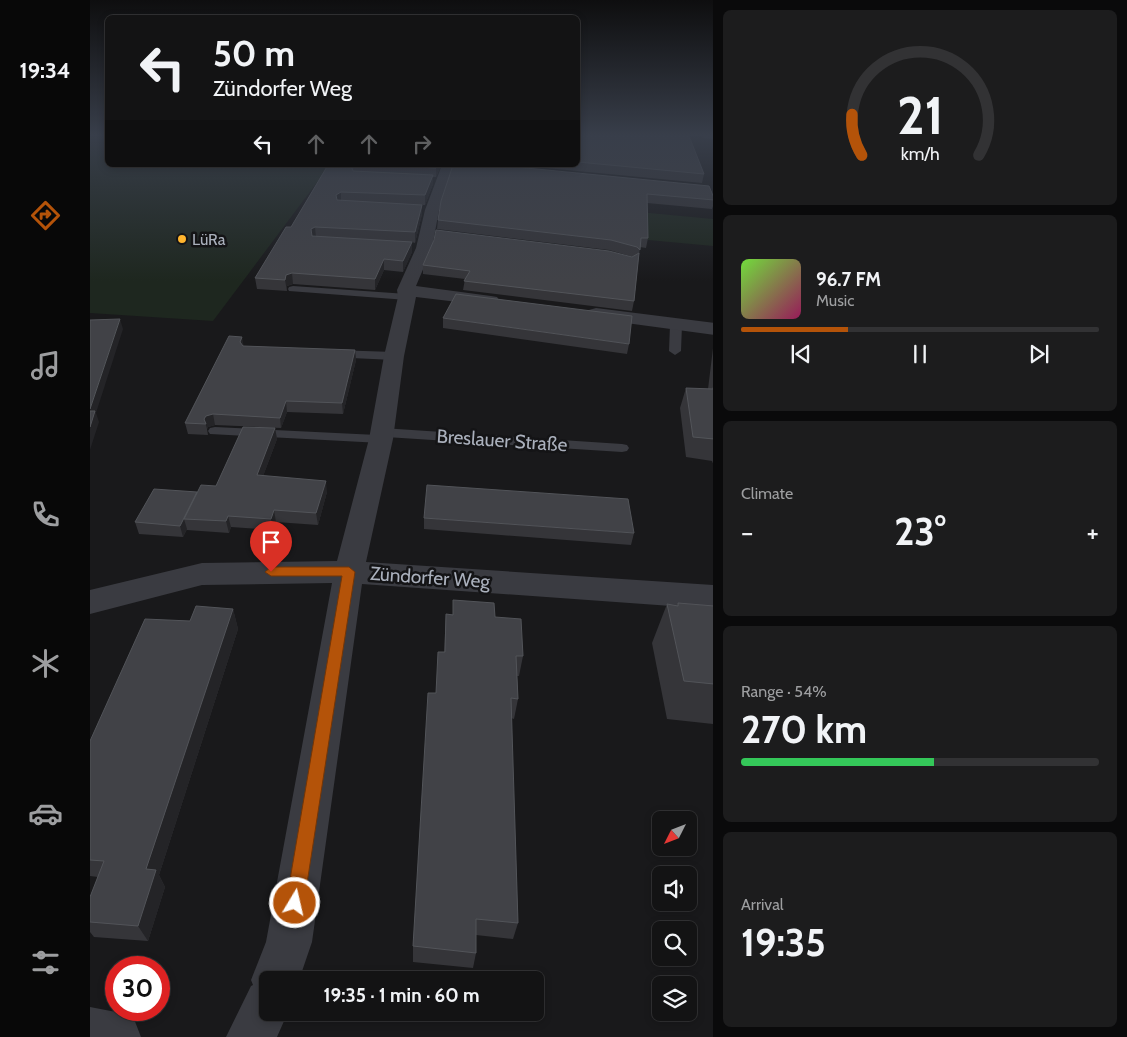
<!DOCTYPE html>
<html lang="en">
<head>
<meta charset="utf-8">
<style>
	body { margin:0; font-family:Cabin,sans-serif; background:#1c1c1d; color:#f1f3f6; height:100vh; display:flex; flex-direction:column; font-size:19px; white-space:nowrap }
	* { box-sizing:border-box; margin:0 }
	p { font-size:16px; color:#9d9ea0 }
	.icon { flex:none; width:28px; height:28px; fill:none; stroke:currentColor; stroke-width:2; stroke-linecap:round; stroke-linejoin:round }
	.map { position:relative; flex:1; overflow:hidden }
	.side { display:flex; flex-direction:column; gap:10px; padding:10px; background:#0a0a0b; width:414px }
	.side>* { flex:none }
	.guide { position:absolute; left:15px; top:15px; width:475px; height:152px; border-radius:8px; box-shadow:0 2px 8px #0003,0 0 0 1px #323234; background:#131314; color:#f1f3f6; overflow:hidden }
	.needle { width:32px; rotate:228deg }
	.fabs { position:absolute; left:562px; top:811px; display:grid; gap:10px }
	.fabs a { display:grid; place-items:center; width:45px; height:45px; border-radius:8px; background:#131314; box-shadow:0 2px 8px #0003,0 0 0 1px #323234; font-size:25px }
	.speed { position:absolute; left:15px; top:956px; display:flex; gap:10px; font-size:25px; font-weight:700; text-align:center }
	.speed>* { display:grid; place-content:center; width:65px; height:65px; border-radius:50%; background:#131314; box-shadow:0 2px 8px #0003,0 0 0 1px #323234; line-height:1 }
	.speed .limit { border:8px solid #d22; background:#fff; color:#111 }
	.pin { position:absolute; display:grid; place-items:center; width:42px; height:42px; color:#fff; margin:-51px -21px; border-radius:50% 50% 50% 0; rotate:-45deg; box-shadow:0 0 5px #0007 }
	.pin .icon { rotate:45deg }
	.me { position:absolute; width:55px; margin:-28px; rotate:9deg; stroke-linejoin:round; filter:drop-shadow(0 0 4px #0008) }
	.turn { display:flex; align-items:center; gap:18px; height:105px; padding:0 25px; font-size:22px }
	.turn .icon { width:65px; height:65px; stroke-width:2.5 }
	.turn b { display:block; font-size:35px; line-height:42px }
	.lanes { display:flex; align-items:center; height:48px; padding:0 25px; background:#0003; justify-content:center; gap:25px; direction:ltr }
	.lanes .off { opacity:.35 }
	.big { font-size:38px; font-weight:700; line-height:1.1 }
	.side .widget { flex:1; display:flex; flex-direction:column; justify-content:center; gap:8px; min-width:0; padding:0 18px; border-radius:8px; background:#1c1c1d }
	.side .dial { align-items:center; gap:0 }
	.dial svg { height:130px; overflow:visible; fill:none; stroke:#323234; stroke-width:7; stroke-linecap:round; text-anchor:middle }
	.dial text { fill:#f1f3f6; stroke:none }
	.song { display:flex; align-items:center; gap:15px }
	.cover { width:60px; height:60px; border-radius:8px; background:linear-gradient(135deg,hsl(100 70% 55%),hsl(330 70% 35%)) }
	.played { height:5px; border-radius:2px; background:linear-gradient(90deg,#b45309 30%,#323234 30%) }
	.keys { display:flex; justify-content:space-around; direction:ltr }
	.heat { display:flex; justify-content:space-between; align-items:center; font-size:28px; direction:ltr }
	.charge { height:8px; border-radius:4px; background:linear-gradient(90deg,#34c759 54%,#323234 0) }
	.trip { position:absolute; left:169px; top:971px; width:285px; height:50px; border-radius:8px; background:#131314; box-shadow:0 2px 8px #0003,0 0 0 1px #323234; font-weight:700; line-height:50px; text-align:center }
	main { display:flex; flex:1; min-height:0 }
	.tab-bar { display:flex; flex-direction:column; width:90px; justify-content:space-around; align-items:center; background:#080808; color:#9d9ea0 }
	.tab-bar .icon { width:35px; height:35px }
	.tab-bar .selected { color:#b45309 }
	.tab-bar b { font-size:22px; color:#f1f3f6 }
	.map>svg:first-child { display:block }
	.green { fill:#1e271f }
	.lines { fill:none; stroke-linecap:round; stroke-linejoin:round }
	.service { fill:#3a3b41; fill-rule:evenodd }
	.minor { fill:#3a3b41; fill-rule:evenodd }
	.tertiary { fill:#3a3b41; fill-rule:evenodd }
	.wall { fill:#353539 }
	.shaded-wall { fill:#242427 }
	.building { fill:#414247; stroke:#525459 }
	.route { fill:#b45309; stroke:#753606 }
	.poi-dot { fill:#ffb52e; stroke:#141416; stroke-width:2 }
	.labels { text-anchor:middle; stroke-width:5; stroke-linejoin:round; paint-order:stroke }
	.far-poi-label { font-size:16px; fill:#aab0bc; stroke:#141416; text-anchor:start }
	.street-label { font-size:19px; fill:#aab0bc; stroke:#141416 }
</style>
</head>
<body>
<main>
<nav class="tab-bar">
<b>19:34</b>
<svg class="icon selected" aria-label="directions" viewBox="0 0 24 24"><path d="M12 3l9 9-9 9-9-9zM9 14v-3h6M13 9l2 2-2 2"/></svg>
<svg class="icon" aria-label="music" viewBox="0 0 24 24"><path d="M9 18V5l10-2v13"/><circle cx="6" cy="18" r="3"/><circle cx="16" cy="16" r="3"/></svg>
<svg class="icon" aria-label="phone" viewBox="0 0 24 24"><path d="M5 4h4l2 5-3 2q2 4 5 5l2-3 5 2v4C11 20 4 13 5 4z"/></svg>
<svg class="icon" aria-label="climate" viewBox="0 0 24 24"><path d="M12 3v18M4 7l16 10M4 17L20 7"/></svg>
<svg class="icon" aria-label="car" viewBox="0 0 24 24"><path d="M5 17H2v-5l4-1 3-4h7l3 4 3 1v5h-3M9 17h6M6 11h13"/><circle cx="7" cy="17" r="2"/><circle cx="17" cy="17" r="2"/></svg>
<svg class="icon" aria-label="filters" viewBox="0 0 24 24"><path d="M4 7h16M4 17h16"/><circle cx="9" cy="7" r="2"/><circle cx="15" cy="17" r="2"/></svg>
</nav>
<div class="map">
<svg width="624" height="1037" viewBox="0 0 624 1037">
	<rect width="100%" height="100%" fill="#19191b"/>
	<!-- green -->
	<path class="green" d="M0,136H17L18,165H240L123,321L0,313Z
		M549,212L623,219V246L558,240Z"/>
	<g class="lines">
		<!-- service -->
		<path class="service" d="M203,286L317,294L322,297L317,300L199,291L198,289L199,287Z
			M586,322L592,325L591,351L585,355L579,351L580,325Z
			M244,350L304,352L310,356L304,360L240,357L238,354L240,351Z
			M125,427L287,435L285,432L287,429L292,428L532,444L537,445L539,448L537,451L532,452L296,437L298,439L296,442L291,443L120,434L118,431L120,428Z"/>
		<!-- minor -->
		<path class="minor" d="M352,165H364L349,210L342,248L326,286L401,296L407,297L410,301L407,305L401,306L326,297L314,356L303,439L276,562L624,585V609L272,584L222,942L209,980H178V1012H198L187,1037H136L161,986L163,985L161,980L176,942L242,583L112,585L0,614V590L112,563L247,561L279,439L294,356L308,297L307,290L326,248L335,210Z
			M506,308L624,323V335L499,318L497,314L499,310Z
			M0,1007L26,1012L44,1019L51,1037H0Z"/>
		<!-- tertiary -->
		<path class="tertiary" d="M612,136H624V139L614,138Z"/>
	</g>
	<!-- wall -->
	<path class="wall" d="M488,136L614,174L612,183L425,165H488Z
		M238,165H351L346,177H343V184L335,205H332V214L325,243L322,242V252L313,272L294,270L285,290L203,284L197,286V291L167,289L165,278L201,227Z
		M363,165L624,198V203L622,209L557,203L558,238L556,248L550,247L544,301L542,311L373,290L375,279L333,274V265L543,257L519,250L347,229L348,220Z
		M353,318L539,344L537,354L353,328Z
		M624,340V466L622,461L596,457L590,408L596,388L618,389Z
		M153,346L265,350L266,360L253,414L197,412L191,428L125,425L118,427L117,429L118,435L98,434L95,423Z
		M185,428L187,439L173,476L237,492L228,525L186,522L183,530L141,527L139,533L97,530V529L93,537L49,534L45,522L107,493L126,486Z
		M334,518L544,533L541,545L334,529Z
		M588,603L624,606V724L577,719L562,643L577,604L587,605Z
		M143,609L148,629L69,875L75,887L58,941L4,937L0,932V897L8,877L0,876V741L100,621Z
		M356,614L405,617L433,656L429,676H427L428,699L424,719L421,718L428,923L423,939L386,935V953L383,968L323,962V946L346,693L354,652Z"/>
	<!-- shaded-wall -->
	<path class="shaded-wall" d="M347,165H351L346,177V168Z
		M343,175V184L335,205V195Z
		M251,192V201L246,204V195Z
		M332,205V214L325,243V232Z
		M225,227L226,237L221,239V229Z
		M322,242V252L313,272V261Z
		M294,259V270L285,290V279Z
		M202,273L203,284L197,286V291L195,280L196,275Z
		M30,319L33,329L6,413L9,422L0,450V409Z
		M152,337L154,347L150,342Z
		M265,350L266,360L253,414L252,403Z
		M196,401L197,412L191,428L190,418Z
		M123,414L125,425L118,427L117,429L114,419L116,416Z
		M185,428L187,439L169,487L167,475Z
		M236,481L237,492L228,525L226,513Z
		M107,492L94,519L97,529L93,537L90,526Z
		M184,510L186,522L183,530L181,519Z
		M138,516L141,527L139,533L136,521Z
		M143,609L148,629L69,875L75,887L58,941L48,926L56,869Z"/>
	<!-- building -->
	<path class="building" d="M488,136H599L614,174L488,162Z
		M238,165H261L263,171L343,175L335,195L251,192L246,195L247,200L332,205L325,232L225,227L221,229L222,236L322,242L313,261L294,259L285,279L202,273L196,275L195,280L165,278L196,227H201Z
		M293,165H347L346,168Z
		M363,165H406L619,186L624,198V200L557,194L558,238H551L550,250L547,247L521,240L348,220L351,201Z
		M346,230L519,251L542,257L549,253L544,301L374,281L380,271L333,265L344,240Z
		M366,294L542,316L539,344L353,318Z
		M30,319L0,409V320Z
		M139,336L152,337L150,342L153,346L265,350L252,403L196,401L190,418L123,414L116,416L114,419L116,424L95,423Z
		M624,384V439L603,437L596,388L623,389Z
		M0,411H5L0,427Z
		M153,427L185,428L167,475L236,481L226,513L184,510L181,519L138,516L136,521L94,519L111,485L126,486Z
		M337,485L538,499L544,533L334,518Z
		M64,489L107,492L90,526L45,522Z
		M363,600L404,603L405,617L431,619L433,656H426L428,699L421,698L428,923L386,919V953L323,946L338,693H346L348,652H355L356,614L363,615Z
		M588,603L624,606V684L594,681L577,604L588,606Z
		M106,606L143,609L56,869L66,870L48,926L0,922V897L14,861L0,860V741L55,619L100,621Z"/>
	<!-- sky -->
	<linearGradient id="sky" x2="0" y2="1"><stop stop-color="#0e0e0f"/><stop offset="0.48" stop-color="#383e4a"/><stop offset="1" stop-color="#383e4a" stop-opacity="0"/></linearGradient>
	<rect width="624" height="281" fill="url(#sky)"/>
	<!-- route -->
	<path class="route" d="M181,567H259L265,572L214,903L211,909L205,912L198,909L196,903L252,576H181L175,572Z"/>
	<!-- markers -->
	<circle class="poi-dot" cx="92" cy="239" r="5"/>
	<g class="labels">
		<!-- far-poi labels -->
		<g class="far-poi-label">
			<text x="102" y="245">LüRa</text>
		</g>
		<!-- street labels -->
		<g class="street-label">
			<text transform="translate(412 440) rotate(4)" y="7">Breslauer Straße</text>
			<text transform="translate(340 577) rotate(4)" y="7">Zündorfer Weg</text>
		</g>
	</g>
</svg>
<div class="fabs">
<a><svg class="needle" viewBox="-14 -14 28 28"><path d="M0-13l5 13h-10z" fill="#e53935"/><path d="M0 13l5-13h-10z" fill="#9d9ea0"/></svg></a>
<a><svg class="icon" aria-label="sound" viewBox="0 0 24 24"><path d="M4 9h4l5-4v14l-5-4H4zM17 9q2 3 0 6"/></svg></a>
<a><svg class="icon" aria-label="search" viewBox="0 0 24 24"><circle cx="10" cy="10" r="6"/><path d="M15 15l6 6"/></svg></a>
<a><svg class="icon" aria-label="layers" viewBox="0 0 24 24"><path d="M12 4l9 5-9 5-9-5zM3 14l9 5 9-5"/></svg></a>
</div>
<div class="speed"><div class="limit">30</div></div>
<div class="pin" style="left:181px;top:572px;background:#d93025"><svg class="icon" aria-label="arrive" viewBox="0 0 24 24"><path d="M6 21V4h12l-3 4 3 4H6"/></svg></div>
<svg class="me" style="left:205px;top:903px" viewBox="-20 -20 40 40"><circle r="17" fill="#b45309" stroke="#fff" stroke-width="3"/><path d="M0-11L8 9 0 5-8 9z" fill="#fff"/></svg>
<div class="trip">19:35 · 1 min · 60 m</div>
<div class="guide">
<div class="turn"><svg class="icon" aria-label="left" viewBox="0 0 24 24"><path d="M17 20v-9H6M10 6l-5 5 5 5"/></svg><div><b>50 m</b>Zündorfer Weg</div></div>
<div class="lanes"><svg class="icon" aria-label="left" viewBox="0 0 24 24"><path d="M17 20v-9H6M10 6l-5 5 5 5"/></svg><svg class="icon off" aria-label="ahead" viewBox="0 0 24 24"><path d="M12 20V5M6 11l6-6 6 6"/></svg><svg class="icon off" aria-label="ahead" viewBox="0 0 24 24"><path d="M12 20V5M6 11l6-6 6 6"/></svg><svg class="icon off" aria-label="right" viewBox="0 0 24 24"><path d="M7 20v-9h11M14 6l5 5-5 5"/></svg></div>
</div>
</div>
<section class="side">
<div class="widget dial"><svg viewBox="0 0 100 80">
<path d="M14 69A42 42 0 1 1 86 69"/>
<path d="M14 69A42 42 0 0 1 8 44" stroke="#b45309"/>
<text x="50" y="56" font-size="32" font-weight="700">21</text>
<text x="50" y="72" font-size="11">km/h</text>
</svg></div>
<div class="widget">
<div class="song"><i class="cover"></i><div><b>96.7 FM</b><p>Music</p></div></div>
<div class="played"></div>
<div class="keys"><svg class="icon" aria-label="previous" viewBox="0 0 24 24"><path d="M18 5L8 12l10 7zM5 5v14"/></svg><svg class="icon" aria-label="pause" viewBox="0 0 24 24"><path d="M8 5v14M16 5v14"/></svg><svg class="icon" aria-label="next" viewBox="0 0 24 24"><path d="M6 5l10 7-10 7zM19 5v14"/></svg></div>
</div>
<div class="widget"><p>Climate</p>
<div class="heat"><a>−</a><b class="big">23°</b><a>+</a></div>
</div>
<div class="widget"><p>Range · 54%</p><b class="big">270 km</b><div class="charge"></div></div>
<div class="widget"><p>Arrival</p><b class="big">19:35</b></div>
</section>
</main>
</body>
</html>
